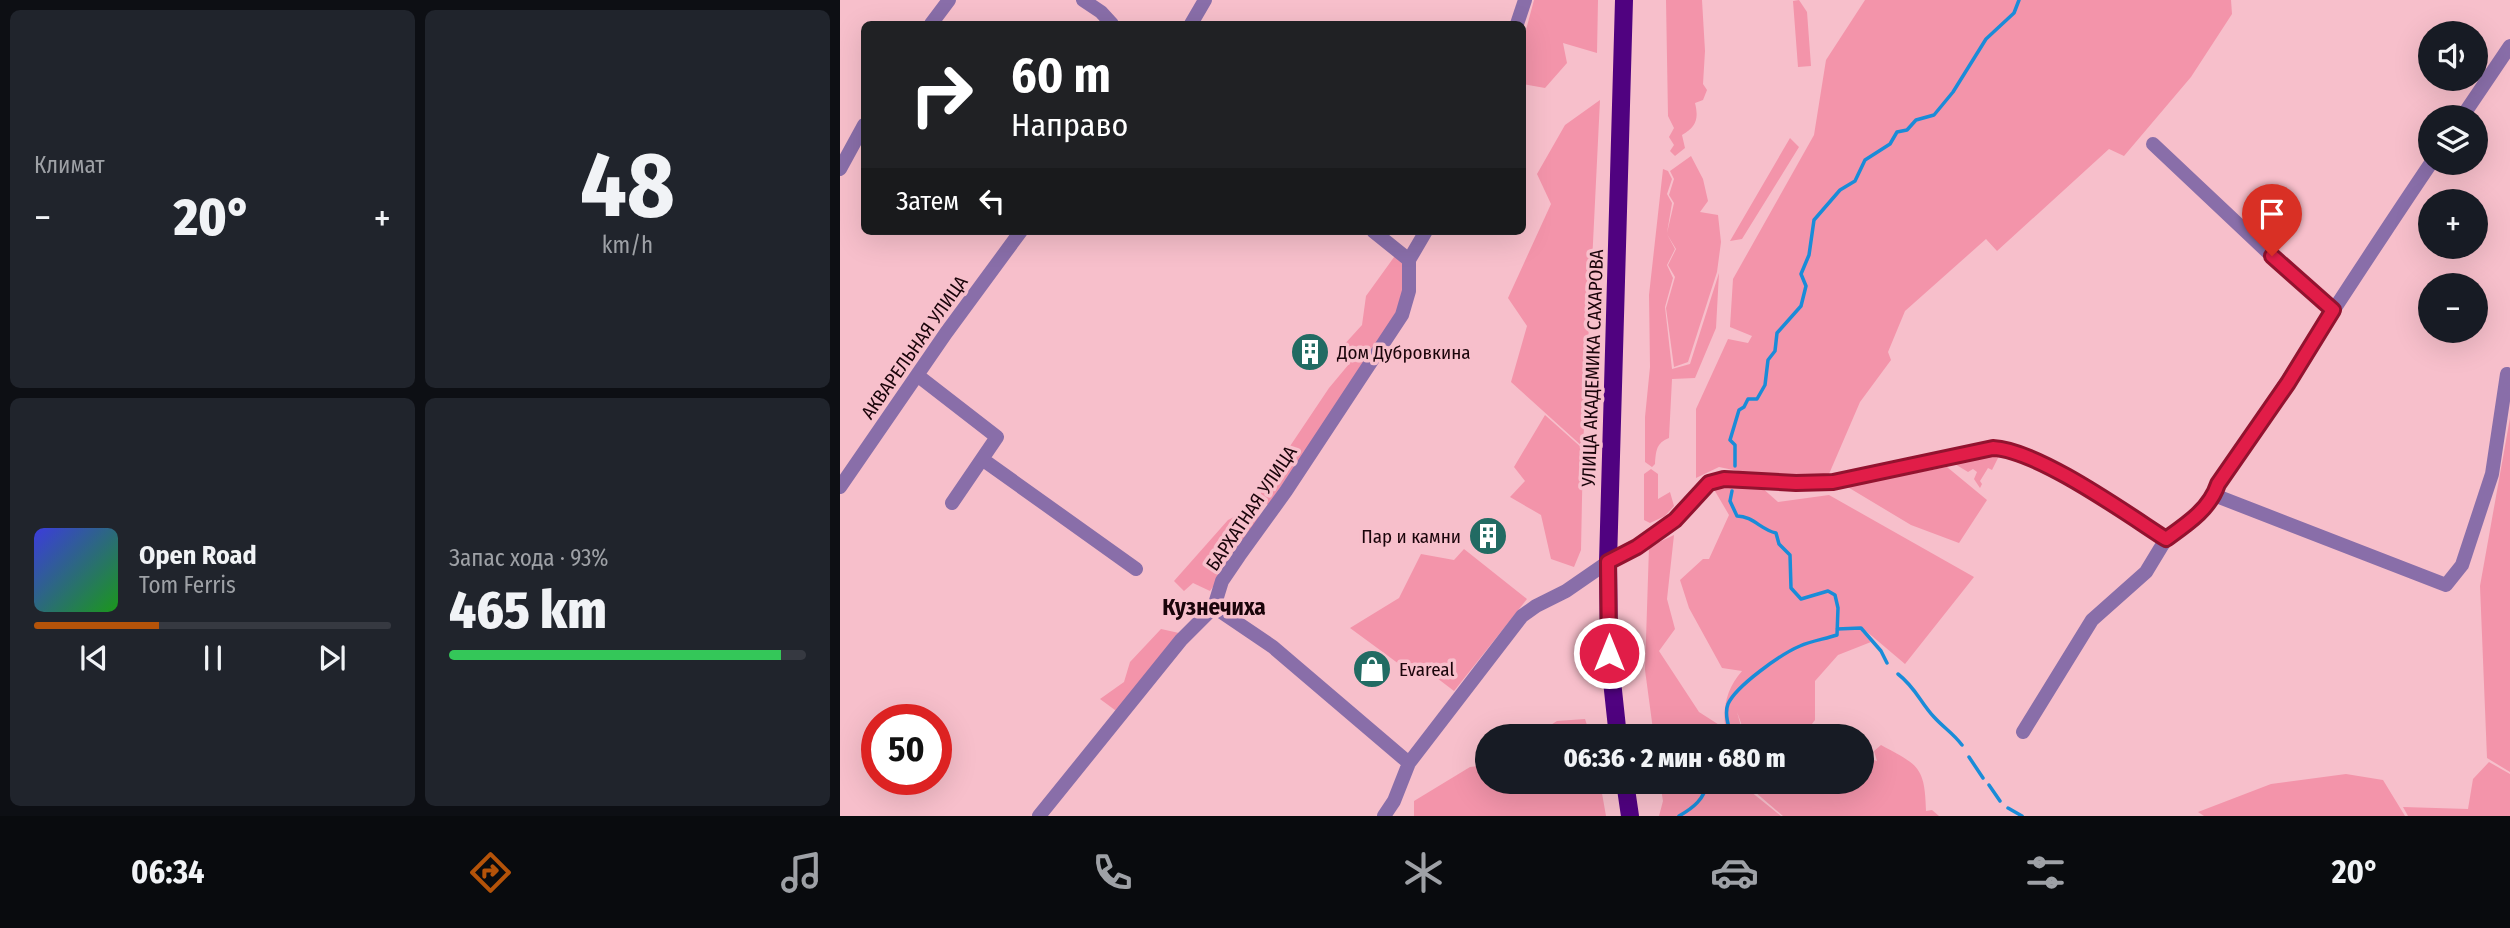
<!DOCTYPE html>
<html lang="ru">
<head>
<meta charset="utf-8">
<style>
	body { margin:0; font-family:"Fira Sans Condensed",sans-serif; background:#20242c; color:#f1f3f6; height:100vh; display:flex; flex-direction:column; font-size:26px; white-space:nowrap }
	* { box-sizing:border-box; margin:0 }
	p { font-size:23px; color:#9ea1a6 }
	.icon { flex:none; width:38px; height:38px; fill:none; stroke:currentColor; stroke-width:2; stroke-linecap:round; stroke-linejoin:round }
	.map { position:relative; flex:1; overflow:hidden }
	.drawer { display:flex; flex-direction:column; gap:10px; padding:10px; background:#0d0f14; width:840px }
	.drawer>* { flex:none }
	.banner { position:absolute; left:21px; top:21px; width:665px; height:214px; border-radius:10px; box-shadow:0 7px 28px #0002; background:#202124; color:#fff; overflow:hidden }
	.controls { position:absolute; left:1578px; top:21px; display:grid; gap:14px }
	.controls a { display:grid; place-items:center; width:70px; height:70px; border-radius:50%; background:#171b24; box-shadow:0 7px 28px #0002; font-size:35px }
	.speed { position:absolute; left:21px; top:704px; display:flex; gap:14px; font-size:35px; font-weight:700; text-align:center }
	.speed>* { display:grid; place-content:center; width:91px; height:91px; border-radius:50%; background:#171b24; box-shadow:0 7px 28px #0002; line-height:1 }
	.speed .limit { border:10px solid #d22; background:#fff; color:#111 }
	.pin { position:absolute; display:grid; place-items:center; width:60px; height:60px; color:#fff; margin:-72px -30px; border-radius:50% 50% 50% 0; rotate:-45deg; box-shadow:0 0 7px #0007 }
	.pin .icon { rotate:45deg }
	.me { position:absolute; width:77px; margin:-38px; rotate:0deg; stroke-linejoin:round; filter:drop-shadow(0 0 5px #0008) }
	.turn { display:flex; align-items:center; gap:24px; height:147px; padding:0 35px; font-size:32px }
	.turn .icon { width:91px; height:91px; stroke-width:2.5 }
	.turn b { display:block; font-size:49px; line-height:60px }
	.then { display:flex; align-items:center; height:66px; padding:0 35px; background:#0003; gap:14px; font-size:26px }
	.big { font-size:52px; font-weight:800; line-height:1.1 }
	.drawer .tile { flex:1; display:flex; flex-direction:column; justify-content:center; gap:10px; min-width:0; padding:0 24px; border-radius:10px; background:#20242c }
	.drawer .dial { align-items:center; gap:0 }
	.dial b { font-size:91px; line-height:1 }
	.song { display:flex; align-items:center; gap:21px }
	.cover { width:84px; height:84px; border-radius:10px; background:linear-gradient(135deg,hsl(240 70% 55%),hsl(120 70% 35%)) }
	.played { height:7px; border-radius:4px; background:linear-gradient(90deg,#b45309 35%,#363941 35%) }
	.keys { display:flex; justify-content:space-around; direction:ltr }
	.heat { display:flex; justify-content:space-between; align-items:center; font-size:38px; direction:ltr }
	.charge { height:10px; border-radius:5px; background:linear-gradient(90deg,#34c759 93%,#363941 0) }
	.drawer .tiles { flex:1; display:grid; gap:10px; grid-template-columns:repeat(2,1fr) }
	.trip { position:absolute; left:635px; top:724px; width:399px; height:70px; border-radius:35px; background:#171b24; box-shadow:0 7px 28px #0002; font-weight:800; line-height:70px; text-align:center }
	.dock { display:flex; height:112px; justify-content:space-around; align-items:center; background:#090b0e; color:#9ea1a6 }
	.dock .icon { width:49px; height:49px }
	.dock .selected { color:#b45309 }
	.dock b { font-size:32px; color:#f1f3f6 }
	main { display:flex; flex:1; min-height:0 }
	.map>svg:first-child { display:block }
	.green { fill:#f394aa }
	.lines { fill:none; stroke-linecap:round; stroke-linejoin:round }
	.stream { stroke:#1a8cd8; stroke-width:3.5 }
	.minor { stroke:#896ea9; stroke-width:14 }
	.major { stroke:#500280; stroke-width:18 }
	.route-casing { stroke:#92132f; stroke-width:18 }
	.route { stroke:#e11d48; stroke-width:12 }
	.labels { text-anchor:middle; stroke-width:7; stroke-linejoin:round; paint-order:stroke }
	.street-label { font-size:19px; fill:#1a040a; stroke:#f7bfcb }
	.poi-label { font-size:19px; fill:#1a040a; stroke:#f7bfcb; text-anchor:start }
	.quarter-label { font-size:23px; font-weight:bold; fill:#1a040a; stroke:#f7bfcb }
</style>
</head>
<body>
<main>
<section class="drawer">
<div class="tiles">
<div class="tile"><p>Климат</p>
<div class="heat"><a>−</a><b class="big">20°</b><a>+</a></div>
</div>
<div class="tile dial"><b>48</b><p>km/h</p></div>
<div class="tile">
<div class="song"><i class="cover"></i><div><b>Open Road</b><p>Tom Ferris</p></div></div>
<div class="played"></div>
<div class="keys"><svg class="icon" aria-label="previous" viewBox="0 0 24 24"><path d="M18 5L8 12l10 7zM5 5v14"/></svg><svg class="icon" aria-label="pause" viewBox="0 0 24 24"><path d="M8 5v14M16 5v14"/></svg><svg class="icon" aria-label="next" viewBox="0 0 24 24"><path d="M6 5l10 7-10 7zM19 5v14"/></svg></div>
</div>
<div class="tile"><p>Запас хода · 93%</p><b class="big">465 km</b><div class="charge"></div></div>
</div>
</section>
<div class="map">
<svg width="1670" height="816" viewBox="0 0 1670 816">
	<rect width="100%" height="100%" fill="#f7bfcb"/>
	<!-- green -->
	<path class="green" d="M694,0H758L757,53L723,43L727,63L705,88L683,84V41Z
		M826,0H862L865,51L863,84L867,90L863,100L855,103C859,119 856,127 842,135L845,148L835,156L830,151L834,145L829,137L834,128L828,116Z
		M959,0L967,12L971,66L958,67L953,1Z
		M1025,0H1391L1392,14L1351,77L1284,156L1269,149L1157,251L1146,239L1065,311L1048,352L1051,360L1020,402L989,474L967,477L908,473L879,467L856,478V409L888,339L908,343L912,336L890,327L893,279L974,135L986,60Z
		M760,100L743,447L671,382L687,326L668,298L711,204L697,174L725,125Z
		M950,138L959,147L902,239L890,241Z
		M851,156L863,179L868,201L860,212L878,215L881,242L877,272L848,362L834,367L826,308L835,277L828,265L836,249L827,234L835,249L827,265L833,278L825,307L832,369L850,364L879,273L876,328L855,378L832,379L829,438C816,443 816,451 815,464L812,467L805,462V417L810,367L809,295L823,169L828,171L832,179L827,194L832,203L827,233L834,203L829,195L834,179L830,171Z
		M557,253L565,264V296L558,316L428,505L420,498L422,488L489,388L509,364L502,347L522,325L526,296Z
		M705,415L743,449L741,550L734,567L711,559L701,515L670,497L685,481L674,467Z
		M1670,418V772L1647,758L1640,586Z
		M1160,454L1152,470L1148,468L1140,481L1142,484L1140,488L1134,479L1137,472L1133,469L1128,472L1115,464L1138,457Z
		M1107,467L1147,500L1119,543L1071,525L1006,486Z
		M811,469L818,474V499L830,492L834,506L825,516L810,523L804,520V474Z
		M872,486H920L938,502L989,495L1134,577L1065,664L1026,631L1022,632L1031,642L998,655L975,681V720L965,733L950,729L943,737H906L897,712L904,737H901L885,725C883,704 888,687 902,671L882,668L849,608L840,580L863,559H869L889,515Z
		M408,510L422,519L370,591L353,583L344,591L334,581L388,520Z
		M834,535L827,599L835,629L819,651L859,712L898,737H814L805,670L809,547Z
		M624,549L687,599L614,691L593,675H574L510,628L559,598L581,554L614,560Z
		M321,629L339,633L279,713L260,699L284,682L290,662Z
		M745,719L751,737H692L717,721Z
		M1041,745C1078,765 1085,766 1086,811L1092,810L1099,816H943L907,785V782H951L952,788L972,786L998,791L1004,782H1022V766L1034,760L1037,761L1034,751Z
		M1649,762L1670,774V816H1568L1563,807L1628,809L1633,779Z
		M647,765L648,782H760L766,816H574V801L630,767Z
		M1506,774L1543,780L1565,816H1364L1358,812L1431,784Z
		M820,782H905V787L941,816H819L823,801Z"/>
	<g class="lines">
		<!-- stream -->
		<path class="stream" d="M895,466V445L890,440L899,410L904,407L908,399H917L925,385L928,360L935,351L937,333L961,306L966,286L961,274L969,255L974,220L1000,190L1015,181L1025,160L1050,144L1057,132L1067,130L1076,120L1094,115L1113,92L1146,39L1174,13L1179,0
			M997,629L1021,628L1041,651L1047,663
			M1058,674C1076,688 1080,702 1094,717C1104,728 1113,733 1122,745
			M892,737C889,728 884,714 888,704C896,686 941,654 960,646C971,641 985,639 997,635L998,608L995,595L988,591L961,599L951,588L950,555L939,544L936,533C921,530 913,516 897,516L890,501L892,491
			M1129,757L1143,778
			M1149,785L1160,801
			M1168,808L1182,816
			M839,816C853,808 865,799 867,782"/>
		<!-- minor -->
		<path class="minor" d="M243,0L261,12L272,24
			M91,24L109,0
			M351,24L365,0
			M677,24L685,0
			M1622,117L1670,46
			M1313,144L1452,275L1493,310
			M1591,163C1519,269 1451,378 1378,484L1374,495L1606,585L1622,565L1652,474L1667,374
			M0,169L24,125
			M533,231L569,260
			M77,375L157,437L112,503
			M142,459L296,569
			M0,487L106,333L181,231
			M374,607L433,647L569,763
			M1183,732L1252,620L1306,572L1326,539L1351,522L1374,495
			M199,816L341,640L374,607L382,581L399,556L446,491L562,315L569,291V260L586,231
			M544,816L554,801L569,763L682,616L696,606L726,591L768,562L797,547L836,520L869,483L884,479L926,482H993L1153,448C1198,450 1287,514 1326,539"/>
		<!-- major -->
		<path class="major" d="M778,737L769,653L768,562L784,0
			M785,782L790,816"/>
	</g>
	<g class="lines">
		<defs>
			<path id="route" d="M769,653L768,562L797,547L835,520L869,483L884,479L956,483L993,482L1153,448C1198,450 1287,514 1326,539C1347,524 1370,509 1378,484L1448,383L1493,310L1432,256"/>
		</defs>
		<!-- route casing -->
		<use href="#route" class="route-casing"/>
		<!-- route -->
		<use href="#route" class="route"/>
	</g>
	<!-- icons -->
	<defs>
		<symbol id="building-disc" viewBox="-11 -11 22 22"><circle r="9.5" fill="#226b63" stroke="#f7bfcb"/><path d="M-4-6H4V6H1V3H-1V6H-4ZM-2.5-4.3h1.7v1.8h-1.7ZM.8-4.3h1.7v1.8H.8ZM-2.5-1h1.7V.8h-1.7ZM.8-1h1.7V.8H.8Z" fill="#fff"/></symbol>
		<symbol id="shop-disc" viewBox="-11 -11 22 22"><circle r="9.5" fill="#226b63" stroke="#f7bfcb"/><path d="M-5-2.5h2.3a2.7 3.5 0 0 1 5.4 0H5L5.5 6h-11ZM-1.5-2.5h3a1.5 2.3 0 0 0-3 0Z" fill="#fff"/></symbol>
	</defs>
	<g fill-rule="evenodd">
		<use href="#building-disc" x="448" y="330" width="44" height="44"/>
		<use href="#building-disc" x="626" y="514" width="44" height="44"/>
		<use href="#shop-disc" x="510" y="647" width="44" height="44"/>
	</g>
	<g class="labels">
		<!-- street labels -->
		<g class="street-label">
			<text transform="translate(74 347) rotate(-55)" y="7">АКВАРЕЛЬНАЯ УЛИЦА</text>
			<text transform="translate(752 368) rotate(-88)" y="7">УЛИЦА АКАДЕМИКА САХАРОВА</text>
			<text transform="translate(411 508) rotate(-56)" y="7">БАРХАТНАЯ УЛИЦА</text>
		</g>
		<!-- poi labels -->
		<g class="poi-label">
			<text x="497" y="359">Дом Дубровкина</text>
			<text x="621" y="543" text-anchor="end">Пар и камни</text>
			<text x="559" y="676">Evareal</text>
		</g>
		<!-- quarter labels -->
		<g class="quarter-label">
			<text x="374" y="615">Кузнечиха</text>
		</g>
	</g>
</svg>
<div class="controls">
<a><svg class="icon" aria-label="sound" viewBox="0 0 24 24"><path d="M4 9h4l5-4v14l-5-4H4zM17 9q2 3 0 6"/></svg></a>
<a><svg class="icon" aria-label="layers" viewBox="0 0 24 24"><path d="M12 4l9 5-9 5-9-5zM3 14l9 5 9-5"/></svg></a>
<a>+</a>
<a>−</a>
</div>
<div class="speed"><div class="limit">50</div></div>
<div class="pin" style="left:1432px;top:256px;background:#d93025"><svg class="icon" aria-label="arrive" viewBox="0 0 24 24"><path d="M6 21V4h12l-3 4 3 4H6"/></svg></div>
<svg class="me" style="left:769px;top:653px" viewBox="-20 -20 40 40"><circle r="17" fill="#e11d48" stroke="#fff" stroke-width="3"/><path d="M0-11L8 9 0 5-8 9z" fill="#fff"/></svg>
<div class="trip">06:36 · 2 мин · 680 m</div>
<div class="banner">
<div class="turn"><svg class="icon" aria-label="right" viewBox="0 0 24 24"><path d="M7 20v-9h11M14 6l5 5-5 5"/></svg><div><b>60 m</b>Направо</div></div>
<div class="then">Затем<svg class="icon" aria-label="left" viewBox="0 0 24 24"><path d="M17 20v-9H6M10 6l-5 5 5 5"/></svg></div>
</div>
</div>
</main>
<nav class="dock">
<b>06:34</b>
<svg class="icon selected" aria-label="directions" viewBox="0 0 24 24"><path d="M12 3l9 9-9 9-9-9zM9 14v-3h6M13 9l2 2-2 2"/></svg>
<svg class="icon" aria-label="music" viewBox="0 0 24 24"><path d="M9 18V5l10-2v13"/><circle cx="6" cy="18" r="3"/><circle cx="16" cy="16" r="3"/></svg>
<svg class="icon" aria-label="phone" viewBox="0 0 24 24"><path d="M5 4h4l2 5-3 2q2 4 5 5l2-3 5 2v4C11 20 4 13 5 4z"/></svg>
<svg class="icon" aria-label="climate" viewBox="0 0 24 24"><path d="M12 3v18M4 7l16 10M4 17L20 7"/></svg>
<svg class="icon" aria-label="car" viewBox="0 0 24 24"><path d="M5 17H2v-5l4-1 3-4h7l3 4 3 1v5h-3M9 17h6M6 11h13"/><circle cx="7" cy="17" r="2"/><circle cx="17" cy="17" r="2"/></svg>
<svg class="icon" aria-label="filters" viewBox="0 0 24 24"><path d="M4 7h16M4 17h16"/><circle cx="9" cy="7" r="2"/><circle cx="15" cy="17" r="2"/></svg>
<b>20°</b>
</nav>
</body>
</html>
